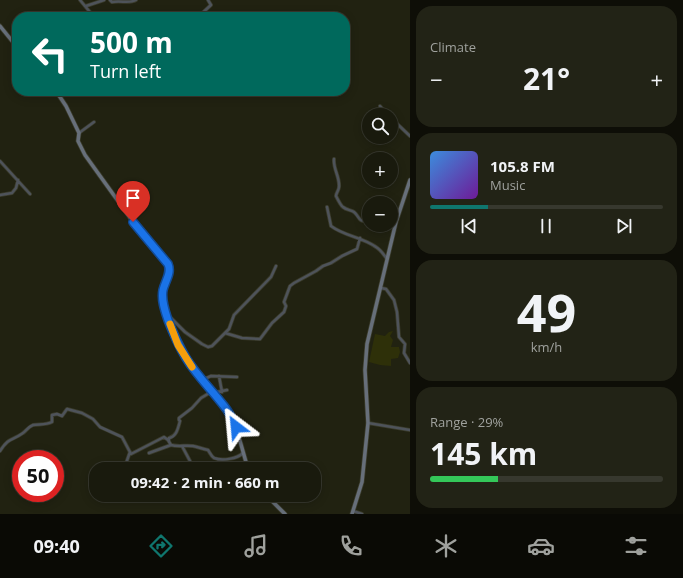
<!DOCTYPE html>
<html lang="en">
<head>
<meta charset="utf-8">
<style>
	body { margin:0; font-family:"Open Sans",sans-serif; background:#222316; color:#f1f3f6; height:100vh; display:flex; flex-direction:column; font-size:15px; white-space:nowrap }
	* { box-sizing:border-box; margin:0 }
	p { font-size:13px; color:#9fa19d }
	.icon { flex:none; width:22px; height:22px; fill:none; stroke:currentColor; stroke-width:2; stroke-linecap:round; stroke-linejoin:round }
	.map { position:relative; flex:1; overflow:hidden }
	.side { display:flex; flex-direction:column; gap:6px; padding:6px; background:#0e0e07; width:273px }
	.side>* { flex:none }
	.banner { position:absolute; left:12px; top:12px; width:338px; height:84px; border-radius:16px; box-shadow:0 2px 10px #0003,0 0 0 1px #37382e; background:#00695c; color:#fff; overflow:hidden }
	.buttons { position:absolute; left:362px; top:108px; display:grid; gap:8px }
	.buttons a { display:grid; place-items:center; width:36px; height:36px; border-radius:50%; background:#191a0d; box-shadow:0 2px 10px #0003,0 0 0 1px #37382e; font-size:20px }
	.speed { position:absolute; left:12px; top:450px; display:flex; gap:8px; font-size:20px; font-weight:700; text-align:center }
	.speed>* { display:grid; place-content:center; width:52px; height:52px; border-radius:50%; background:#191a0d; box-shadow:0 2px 10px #0003,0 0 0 1px #37382e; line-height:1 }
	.speed .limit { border:6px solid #d22; background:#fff; color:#111 }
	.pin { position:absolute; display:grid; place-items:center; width:34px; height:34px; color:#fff; margin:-41px -17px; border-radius:50% 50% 50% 0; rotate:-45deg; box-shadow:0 0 4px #0007 }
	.pin .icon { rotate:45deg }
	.me { position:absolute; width:44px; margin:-22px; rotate:331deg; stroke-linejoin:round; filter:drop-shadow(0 0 3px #0008) }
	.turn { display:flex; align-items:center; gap:14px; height:84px; padding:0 12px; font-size:18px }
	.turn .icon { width:52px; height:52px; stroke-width:2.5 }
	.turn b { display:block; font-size:28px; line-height:34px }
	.big { font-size:30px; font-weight:700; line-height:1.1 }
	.side .tile { flex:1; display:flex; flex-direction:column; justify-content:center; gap:6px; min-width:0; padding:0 14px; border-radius:16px; background:#222316 }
	.side .dial { align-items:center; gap:0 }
	.dial b { font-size:52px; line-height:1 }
	.song { display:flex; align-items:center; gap:12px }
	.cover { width:48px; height:48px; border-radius:6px; background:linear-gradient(135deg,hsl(210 70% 55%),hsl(280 70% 35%)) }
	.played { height:4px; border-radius:2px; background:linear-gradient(90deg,#0f766e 25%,#37382e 25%) }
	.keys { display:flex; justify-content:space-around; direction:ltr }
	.heat { display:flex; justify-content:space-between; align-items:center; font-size:22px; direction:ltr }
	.charge { height:6px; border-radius:3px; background:linear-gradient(90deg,#34c759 29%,#37382e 0) }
	.trip { position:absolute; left:89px; top:462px; width:232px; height:40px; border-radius:16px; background:#191a0d; box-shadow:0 2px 10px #0003,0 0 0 1px #37382e; font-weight:700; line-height:40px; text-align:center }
	.menu { display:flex; height:64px; justify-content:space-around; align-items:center; background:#0a0a05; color:#9fa19d }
	.menu .icon { width:28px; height:28px }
	.menu .selected { color:#0f766e }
	.menu b { font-size:18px; color:#f1f3f6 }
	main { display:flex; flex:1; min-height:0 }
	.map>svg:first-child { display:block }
	.green { fill:#2e3009 }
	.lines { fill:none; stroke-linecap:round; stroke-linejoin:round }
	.street-casing { stroke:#3b3c2c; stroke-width:4 }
	.secondary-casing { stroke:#3b3c2c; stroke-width:5 }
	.street { stroke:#4e535a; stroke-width:2.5 }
	.secondary { stroke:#676f7a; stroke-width:3.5 }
	.route-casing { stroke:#114b97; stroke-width:10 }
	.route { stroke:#1a73e8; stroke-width:7 }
	.slow { stroke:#f59e0b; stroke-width:7 }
</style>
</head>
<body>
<main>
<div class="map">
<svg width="410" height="514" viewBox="0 0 410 514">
	<rect width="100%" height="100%" fill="#212211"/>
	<!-- green -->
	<path class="green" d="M393,331L390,336L393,340L391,347H399L400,352L398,358L391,359V366L380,365L369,362L375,334L385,336L389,332Z"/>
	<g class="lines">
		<defs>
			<path id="street" d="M80,0L94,17
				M110,0L112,2C121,0 129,4 136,0
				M86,6L104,0
				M198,17L211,5L208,0
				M380,106L388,115
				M391,118L410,136
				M79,133L94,122
				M334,159C333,169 340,177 339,187C339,190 336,193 336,196C337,198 341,206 343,207C346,210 351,210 354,212C361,218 357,222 369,221
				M0,161L30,194
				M0,195L12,193L16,188L18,180
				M327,207L331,226C344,236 362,237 376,247C381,250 384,255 387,259
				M381,288L386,289L394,300L397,312L399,337L405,344L404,353L410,363
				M168,318L170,317L185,332L202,344L208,347L212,346L229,329L234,315L271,277L276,266
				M225,333L242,338L260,339L272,323L284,312L286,306L284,302L290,286L294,283L316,271L323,266L331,263L342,256L357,249L360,238
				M219,376L222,392
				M202,380L211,376L237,377
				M212,391L217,392L227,390
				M368,423L410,430
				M169,440V438C177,436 178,428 180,421L179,420V418L192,408L201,398L211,392
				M182,446L190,461L192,469
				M0,451C9,437 12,441 23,433C26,431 28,427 33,425C40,424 46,425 52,422V415L57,414L62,416L67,409L82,413L93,419L100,427L122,437L131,454L164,437L168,440L171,445C178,447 185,445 193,446C198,447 203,449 208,450C210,453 211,456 214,458C222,461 237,459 243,453
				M149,453L171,445
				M124,469L130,452
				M221,469L222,468
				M353,511L362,514"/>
			<path id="secondary" d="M0,26L17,47
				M55,91L58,94L66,106L79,133L78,141L85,155L141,233L168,264L169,272L165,283L163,297L168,318L178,345L186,359L211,392L225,407L231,417L236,427L248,469
				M266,495L285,514
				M352,514L362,482L368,423L365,370L367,344L396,222L410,180"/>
		</defs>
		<!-- street casing -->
		<use href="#street" class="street-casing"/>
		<!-- secondary casing -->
		<use href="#secondary" class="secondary-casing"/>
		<!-- street -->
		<use href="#street" class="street"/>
		<!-- secondary -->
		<use href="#secondary" class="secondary"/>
	</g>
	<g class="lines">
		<defs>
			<path id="route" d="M133,222L168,264C172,273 165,281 163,290C161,300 165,311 168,320C173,333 179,346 186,358C197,376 212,390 224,406C229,412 233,420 236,427"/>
		</defs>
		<!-- route casing -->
		<use href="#route" class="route-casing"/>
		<!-- route -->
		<use href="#route" class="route"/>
		<!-- slow -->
		<path class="slow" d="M170,324L178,345L192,367"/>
	</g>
</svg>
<div class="buttons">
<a><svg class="icon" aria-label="search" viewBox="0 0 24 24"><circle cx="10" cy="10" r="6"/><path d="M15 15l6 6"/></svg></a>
<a>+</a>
<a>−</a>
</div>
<div class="speed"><div class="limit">50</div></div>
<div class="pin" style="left:133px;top:222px;background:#d93025"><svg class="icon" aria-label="arrive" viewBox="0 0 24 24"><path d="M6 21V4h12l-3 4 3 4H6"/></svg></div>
<svg class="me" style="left:236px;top:427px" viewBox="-20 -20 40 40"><path d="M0-17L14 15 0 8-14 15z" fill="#1a73e8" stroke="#fff" stroke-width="4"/></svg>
<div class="trip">09:42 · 2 min · 660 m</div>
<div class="banner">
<div class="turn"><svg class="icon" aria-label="left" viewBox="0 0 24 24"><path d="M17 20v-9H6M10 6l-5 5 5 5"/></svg><div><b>500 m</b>Turn left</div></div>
</div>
</div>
<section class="side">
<div class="tile"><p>Climate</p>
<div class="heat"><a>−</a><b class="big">21°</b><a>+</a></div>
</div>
<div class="tile">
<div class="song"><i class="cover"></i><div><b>105.8 FM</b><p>Music</p></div></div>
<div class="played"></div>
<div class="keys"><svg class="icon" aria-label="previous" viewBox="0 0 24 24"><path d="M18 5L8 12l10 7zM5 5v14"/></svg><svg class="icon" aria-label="pause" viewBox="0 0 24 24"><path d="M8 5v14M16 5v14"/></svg><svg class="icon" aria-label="next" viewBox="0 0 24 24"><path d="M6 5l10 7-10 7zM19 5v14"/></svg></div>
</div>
<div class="tile dial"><b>49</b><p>km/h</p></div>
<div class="tile"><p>Range · 29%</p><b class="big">145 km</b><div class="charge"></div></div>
</section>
</main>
<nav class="menu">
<b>09:40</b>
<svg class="icon selected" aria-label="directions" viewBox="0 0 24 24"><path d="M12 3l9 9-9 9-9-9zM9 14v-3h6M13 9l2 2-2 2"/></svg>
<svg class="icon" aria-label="music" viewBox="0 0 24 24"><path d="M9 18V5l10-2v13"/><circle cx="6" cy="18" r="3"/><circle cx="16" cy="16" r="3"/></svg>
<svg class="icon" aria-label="phone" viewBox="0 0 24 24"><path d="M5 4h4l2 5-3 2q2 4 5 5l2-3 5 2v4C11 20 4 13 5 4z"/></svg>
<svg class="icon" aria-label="climate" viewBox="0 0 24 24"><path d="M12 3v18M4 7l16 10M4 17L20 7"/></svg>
<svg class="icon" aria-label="car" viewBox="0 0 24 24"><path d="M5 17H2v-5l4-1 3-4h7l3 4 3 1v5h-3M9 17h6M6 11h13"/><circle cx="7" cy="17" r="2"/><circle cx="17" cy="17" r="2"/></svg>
<svg class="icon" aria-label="filters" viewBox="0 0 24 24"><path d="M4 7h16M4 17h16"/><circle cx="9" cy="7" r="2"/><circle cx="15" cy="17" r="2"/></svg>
</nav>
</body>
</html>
